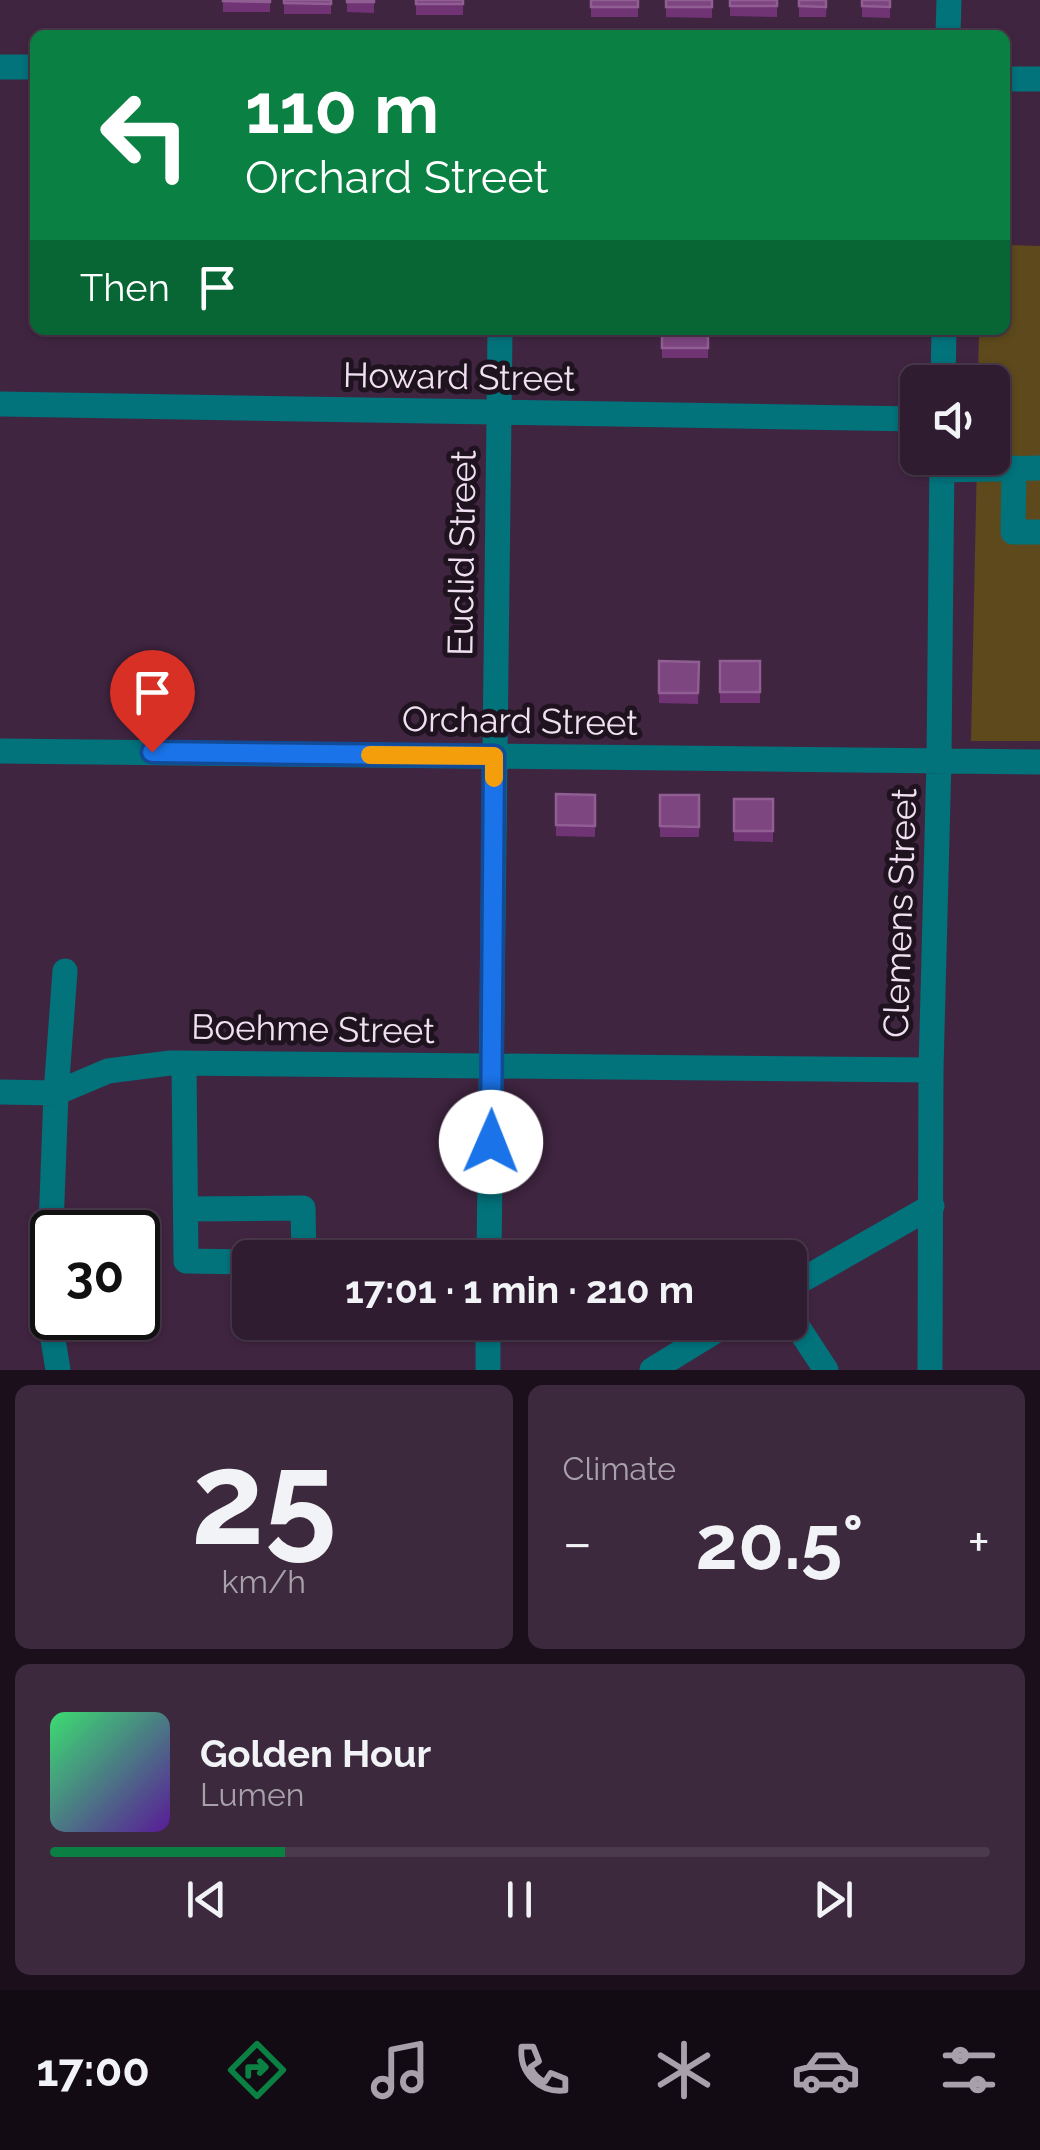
<!DOCTYPE html>
<html lang="en">
<head>
<meta charset="utf-8">
<style>
	body { margin:0; font-family:Raleway,sans-serif; background:#3c293d; color:#f1f3f6; height:100vh; display:flex; flex-direction:column; font-size:38px; white-space:nowrap }
	* { box-sizing:border-box; margin:0 }
	p { font-size:32px; color:#a8a1ab }
	.icon { flex:none; width:55px; height:55px; fill:none; stroke:currentColor; stroke-width:2; stroke-linecap:round; stroke-linejoin:round }
	.map { position:relative; height:1370px; overflow:hidden }
	.sheet { display:flex; flex-direction:column; gap:15px; padding:15px; background:#1a0f1b; flex:1 }
	.sheet>* { flex:none }
	.top-card { position:absolute; left:30px; top:30px; width:980px; height:305px; border-radius:15px; box-shadow:0 2px 8px #0004,0 0 0 2px #4b3a4d; background:#0b8043; color:#fff; overflow:hidden }
	.controls { position:absolute; left:900px; top:365px; display:grid; gap:20px }
	.controls a { display:grid; place-items:center; width:110px; height:110px; border-radius:15px; background:#301c31; box-shadow:0 2px 8px #0004,0 0 0 2px #4b3a4d; font-size:50px }
	.speed { position:absolute; left:30px; top:1210px; display:flex; gap:20px; font-size:50px; font-weight:700; text-align:center }
	.speed>* { display:grid; place-content:center; width:130px; height:130px; border-radius:50%; background:#301c31; box-shadow:0 2px 8px #0004,0 0 0 2px #4b3a4d; line-height:1 }
	.speed .limit { border:5px solid #111; border-radius:15px; background:#fff; color:#111 }
	.pin { position:absolute; display:grid; place-items:center; width:85px; height:85px; color:#fff; margin:-102px -42px; border-radius:50% 50% 50% 0; rotate:-45deg; box-shadow:0 0 10px #0007 }
	.pin .icon { rotate:45deg }
	.me { position:absolute; width:110px; margin:-55px; rotate:1deg; stroke-linejoin:round; filter:drop-shadow(0 0 8px #0008) }
	.turn { display:flex; align-items:center; gap:35px; height:210px; padding:0 50px; font-size:45px }
	.turn .icon { width:130px; height:130px; stroke-width:2.5 }
	.turn b { display:block; font-size:70px; line-height:85px }
	.then { display:flex; align-items:center; height:95px; padding:0 50px; background:#0003; gap:20px; font-size:38px }
	.big { font-size:75px; font-weight:700; line-height:1.1 }
	.sheet .tile { flex:1; display:flex; flex-direction:column; justify-content:center; gap:15px; min-width:0; padding:0 35px; border-radius:15px; background:#3c293d }
	.sheet .dial { align-items:center; gap:0 }
	.dial b { font-size:130px; line-height:1 }
	.song { display:flex; align-items:center; gap:30px }
	.cover { width:120px; height:120px; border-radius:15px; background:linear-gradient(135deg,hsl(140 70% 55%),hsl(270 70% 35%)) }
	.played { height:10px; border-radius:5px; background:linear-gradient(90deg,#0b8043 25%,#4b3a4d 25%) }
	.keys { display:flex; justify-content:space-around; direction:ltr }
	.heat { display:flex; justify-content:space-between; align-items:center; font-size:55px; direction:ltr }
	.sheet .tiles { flex:1; display:grid; gap:15px; grid-template-columns:1fr 1fr }
	.tile:last-child { grid-column:span 2 }
	.trip { position:absolute; left:232px; top:1240px; width:575px; height:100px; border-radius:15px; background:#301c31; box-shadow:0 2px 8px #0004,0 0 0 2px #4b3a4d; font-weight:700; line-height:100px; text-align:center }
	.tab-bar { display:flex; height:160px; justify-content:space-around; align-items:center; background:#130b14; color:#a8a1ab }
	.tab-bar .icon { width:70px; height:70px }
	.tab-bar .current { color:#0b8043 }
	.tab-bar b { font-size:45px; color:#f1f3f6 }
	.map>svg:first-child { display:block }
	.green { fill:#5d491c }
	.lines { fill:none; stroke-linecap:round; stroke-linejoin:round }
	.minor { stroke:#02727b; stroke-width:25 }
	.wall { fill:#703374 }
	.building { fill:#7e4681; stroke:#905e93; stroke-width:2.5 }
	.route-casing { stroke:#114b97; stroke-width:25 }
	.route { stroke:#1a73e8; stroke-width:18 }
	.slow { stroke:#f59e0b; stroke-width:18 }
	.labels { text-anchor:middle; stroke-width:10; stroke-linejoin:round; paint-order:stroke }
	.street-label { font-size:35px; fill:#f1e0f2; stroke:#1f1320 }
</style>
</head>
<body>
<div class="map">
<svg width="1040" height="1370" viewBox="0 0 1040 1370">
	<rect width="100%" height="100%" fill="#402541"/>
	<!-- green -->
	<path class="green" d="M1005,245L1040,246V741H971L977,458H992V382H978L979,330H1005Z"/>
	<g class="lines">
		<!-- minor -->
		<path class="minor" d="M948,35L949,0
			M0,67H35
			M1005,79H1040
			M943,382L944,330
			M0,404L918,419
			M1014,468L1013,532H1040
			M942,470L1040,468
			M0,751L1040,762
			M184,1063L186,1261L250,1262
			M0,1092L56,1093L108,1071L170,1063L931,1070
			M186,1209L303,1208L304,1258
			M489,1258L500,330
			M790,1287L932,1206
			M790,1315L826,1370
			M58,1370L48,1308L56,1093L65,971
			M488,1370V1322
			M652,1370L730,1322
			M930,1370L931,1070L939,760L942,458"/>
	</g>
	<!-- wall -->
	<path class="wall" d="M223,0H270V12H223Z
		M284,0H331V14H284Z
		M347,0H374V13L347,12Z
		M416,0H463V15H416Z
		M591,0H638V17H591Z
		M666,0H712V18L666,17Z
		M730,0H777V17L730,16Z
		M799,0H827L826,17H799Z
		M862,0H890V18L862,17Z
		M662,330H708V358H662Z
		M659,661L699,662L698,704L659,703Z
		M720,661H760V703H720Z
		M556,794L595,795V837L556,836Z
		M660,795H699V837H660Z
		M734,799H773V842L734,841Z"/>
	<!-- building -->
	<path class="building" d="M223,0H270V2L223,1Z
		M284,0H331V4L284,3Z
		M347,0H374V2H347Z
		M416,0H463V4H416Z
		M591,0H638V7H591Z
		M666,0H712V7H666Z
		M730,0H777V6H730Z
		M799,0H826V7L799,6Z
		M862,0H890V7L862,6Z
		M662,330H708V348H662Z
		M659,661L699,662L698,693H659Z
		M720,661H760V692H720Z
		M556,794L595,795V826L556,825Z
		M660,795H699V827L660,826Z
		M734,799H773V831H734Z"/>
	<g class="lines">
		<defs>
			<path id="route" d="M152,752L494,756L491,1142"/>
		</defs>
		<!-- route casing -->
		<use href="#route" class="route-casing"/>
		<!-- route -->
		<use href="#route" class="route"/>
		<!-- slow -->
		<path class="slow" d="M370,755L494,756V778"/>
	</g>
	<g class="labels">
		<!-- street labels -->
		<g class="street-label">
			<text transform="translate(459 377) rotate(1)" y="12">Howard Street</text>
			<text transform="translate(462 553) rotate(-89)" y="12">Euclid Street</text>
			<text transform="translate(520 721) rotate(1)" y="12">Orchard Street</text>
			<text transform="translate(900 913) rotate(-88)" y="12">Clemens Street</text>
			<text transform="translate(313 1029) rotate(1)" y="12">Boehme Street</text>
		</g>
	</g>
</svg>
<div class="controls">
<a><svg class="icon" aria-label="sound" viewBox="0 0 24 24"><path d="M4 9h4l5-4v14l-5-4H4zM17 9q2 3 0 6"/></svg></a>
</div>
<div class="speed"><div class="limit">30</div></div>
<div class="pin" style="left:152px;top:752px;background:#d93025"><svg class="icon" aria-label="arrive" viewBox="0 0 24 24"><path d="M6 21V4h12l-3 4 3 4H6"/></svg></div>
<svg class="me" style="left:491px;top:1142px" viewBox="-20 -20 40 40"><circle r="19" fill="#fff"/><path d="M0-13L10 11 0 6-10 11z" fill="#1a73e8"/></svg>
<div class="trip">17:01 · 1 min · 210 m</div>
<div class="top-card">
<div class="turn"><svg class="icon" aria-label="left" viewBox="0 0 24 24"><path d="M17 20v-9H6M10 6l-5 5 5 5"/></svg><div><b>110 m</b>Orchard Street</div></div>
<div class="then">Then<svg class="icon" aria-label="arrive" viewBox="0 0 24 24"><path d="M6 21V4h12l-3 4 3 4H6"/></svg></div>
</div>
</div>
<section class="sheet">
<div class="tiles">
<div class="tile dial"><b>25</b><p>km/h</p></div>
<div class="tile"><p>Climate</p>
<div class="heat"><a>−</a><b class="big">20.5°</b><a>+</a></div>
</div>
<div class="tile">
<div class="song"><i class="cover"></i><div><b>Golden Hour</b><p>Lumen</p></div></div>
<div class="played"></div>
<div class="keys"><svg class="icon" aria-label="previous" viewBox="0 0 24 24"><path d="M18 5L8 12l10 7zM5 5v14"/></svg><svg class="icon" aria-label="pause" viewBox="0 0 24 24"><path d="M8 5v14M16 5v14"/></svg><svg class="icon" aria-label="next" viewBox="0 0 24 24"><path d="M6 5l10 7-10 7zM19 5v14"/></svg></div>
</div>
</div>
</section>
<nav class="tab-bar">
<b>17:00</b>
<svg class="icon current" aria-label="directions" viewBox="0 0 24 24"><path d="M12 3l9 9-9 9-9-9zM9 14v-3h6M13 9l2 2-2 2"/></svg>
<svg class="icon" aria-label="music" viewBox="0 0 24 24"><path d="M9 18V5l10-2v13"/><circle cx="6" cy="18" r="3"/><circle cx="16" cy="16" r="3"/></svg>
<svg class="icon" aria-label="phone" viewBox="0 0 24 24"><path d="M5 4h4l2 5-3 2q2 4 5 5l2-3 5 2v4C11 20 4 13 5 4z"/></svg>
<svg class="icon" aria-label="climate" viewBox="0 0 24 24"><path d="M12 3v18M4 7l16 10M4 17L20 7"/></svg>
<svg class="icon" aria-label="car" viewBox="0 0 24 24"><path d="M5 17H2v-5l4-1 3-4h7l3 4 3 1v5h-3M9 17h6M6 11h13"/><circle cx="7" cy="17" r="2"/><circle cx="17" cy="17" r="2"/></svg>
<svg class="icon" aria-label="filters" viewBox="0 0 24 24"><path d="M4 7h16M4 17h16"/><circle cx="9" cy="7" r="2"/><circle cx="15" cy="17" r="2"/></svg>
</nav>
</body>
</html>
